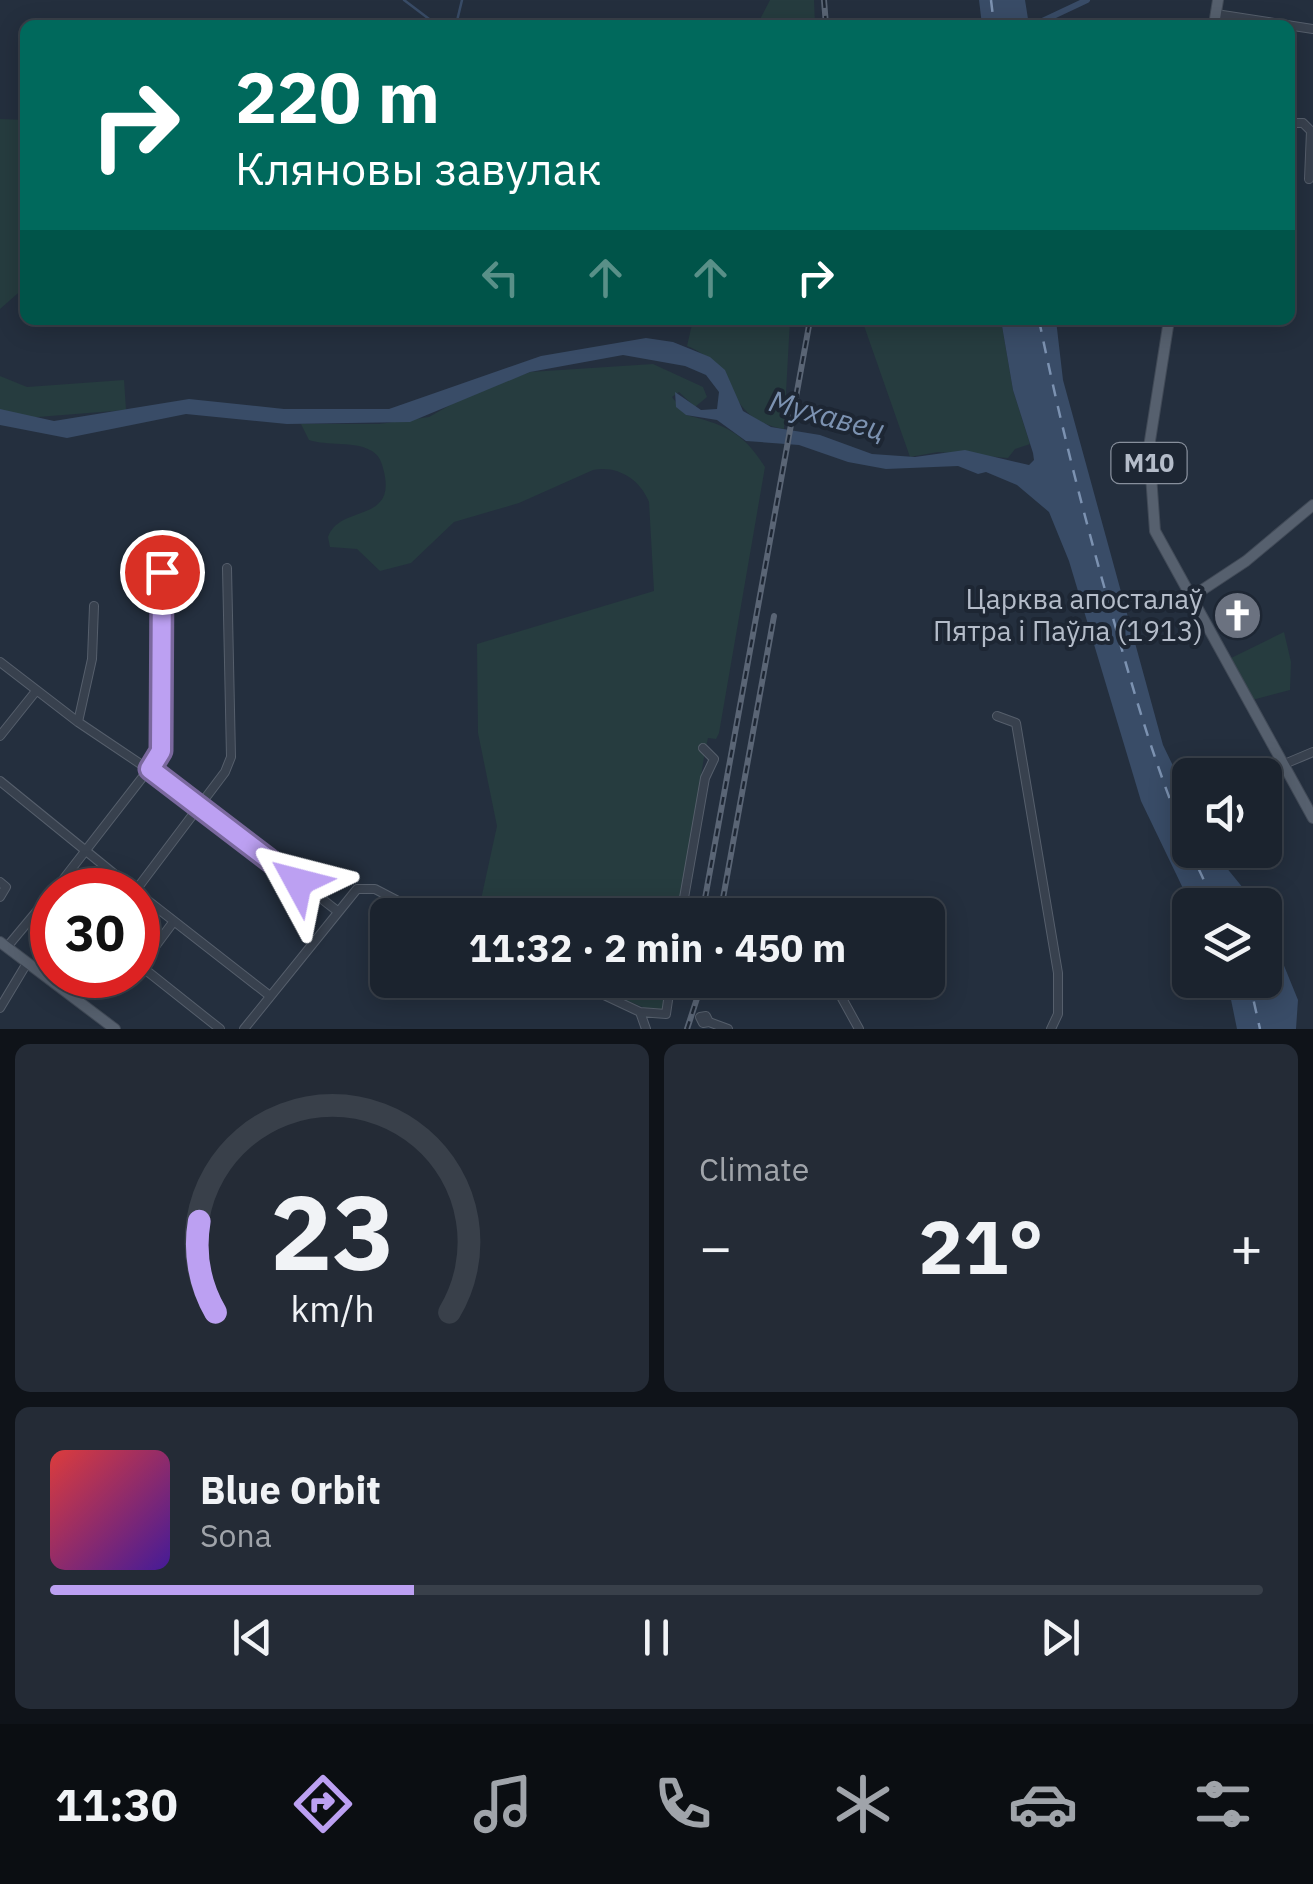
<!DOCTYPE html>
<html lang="en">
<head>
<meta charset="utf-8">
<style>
	body { margin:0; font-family:"IBM Plex Sans",sans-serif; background:#242b36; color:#f1f3f6; height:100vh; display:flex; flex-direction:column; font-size:38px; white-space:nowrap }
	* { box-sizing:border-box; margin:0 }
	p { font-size:32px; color:#a0a4aa }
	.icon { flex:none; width:55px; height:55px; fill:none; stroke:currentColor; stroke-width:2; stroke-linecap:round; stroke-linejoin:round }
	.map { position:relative; height:1029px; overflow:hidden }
	.panel { display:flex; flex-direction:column; gap:15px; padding:15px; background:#0f1319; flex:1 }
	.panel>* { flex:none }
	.guide { position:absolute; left:20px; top:20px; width:1275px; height:305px; border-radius:15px; box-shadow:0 5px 25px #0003,0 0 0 2px #39404a; background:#00695c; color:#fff; overflow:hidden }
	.fabs { position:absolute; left:1172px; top:758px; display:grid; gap:20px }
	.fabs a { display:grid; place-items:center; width:110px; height:110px; border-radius:15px; background:#1b232e; box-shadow:0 5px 25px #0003,0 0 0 2px #39404a; font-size:50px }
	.speed { position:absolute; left:30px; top:868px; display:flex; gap:20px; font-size:50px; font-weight:700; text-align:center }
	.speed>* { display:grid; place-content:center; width:130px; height:130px; border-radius:50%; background:#1b232e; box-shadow:0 5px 25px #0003,0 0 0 2px #39404a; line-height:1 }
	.speed .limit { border:15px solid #d22; background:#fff; color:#111 }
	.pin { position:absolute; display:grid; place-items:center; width:85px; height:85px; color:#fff; margin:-42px; border:5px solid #fff; border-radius:50%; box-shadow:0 2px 10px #0007 }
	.me { position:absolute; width:110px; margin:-55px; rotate:308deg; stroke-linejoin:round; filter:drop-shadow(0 0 8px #0008) }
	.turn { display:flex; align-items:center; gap:35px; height:210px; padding:0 50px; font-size:45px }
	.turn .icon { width:130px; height:130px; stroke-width:2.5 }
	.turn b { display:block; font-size:70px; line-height:85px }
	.lanes { display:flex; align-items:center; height:95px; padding:0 50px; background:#0003; justify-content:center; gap:50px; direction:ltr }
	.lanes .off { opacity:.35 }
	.big { font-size:75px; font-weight:700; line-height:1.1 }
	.panel .tile { flex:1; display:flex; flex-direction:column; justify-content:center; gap:15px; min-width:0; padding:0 35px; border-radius:15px; background:#242b36 }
	.panel .dial { align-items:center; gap:0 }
	.dial svg { height:260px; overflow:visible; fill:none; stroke:#39404a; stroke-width:7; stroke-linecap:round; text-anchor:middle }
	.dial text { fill:#f1f3f6; stroke:none }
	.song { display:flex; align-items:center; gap:30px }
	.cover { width:120px; height:120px; border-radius:15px; background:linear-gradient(135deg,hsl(0 70% 55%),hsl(260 70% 35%)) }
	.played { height:10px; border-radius:5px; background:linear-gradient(90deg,#bca0f2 30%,#39404a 30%) }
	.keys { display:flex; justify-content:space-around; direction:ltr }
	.heat { display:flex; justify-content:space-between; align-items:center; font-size:55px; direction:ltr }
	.panel .tiles { flex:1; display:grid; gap:15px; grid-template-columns:1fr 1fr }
	.tile:last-child { grid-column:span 2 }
	.trip { position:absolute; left:370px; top:898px; width:575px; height:100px; border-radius:15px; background:#1b232e; box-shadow:0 5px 25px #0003,0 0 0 2px #39404a; font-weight:700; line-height:100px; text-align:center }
	.menu { display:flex; height:160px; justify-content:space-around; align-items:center; background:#0b0e12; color:#a0a4aa }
	.menu .icon { width:70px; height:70px }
	.menu .on { color:#bca0f2 }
	.menu b { font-size:45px; color:#f1f3f6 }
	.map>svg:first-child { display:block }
	.green { fill:#263c3f }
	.water { fill:#394c67 }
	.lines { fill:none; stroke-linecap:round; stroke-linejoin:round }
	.stream { stroke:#394c67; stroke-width:2.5 }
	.canal { stroke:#394c67; stroke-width:6 }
	.ferry { stroke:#7c92b1; stroke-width:2.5; stroke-dasharray:12 10; stroke-linecap:butt }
	.minor-casing { stroke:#565f6c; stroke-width:10 }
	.major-casing { stroke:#414a57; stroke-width:12 }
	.minor { stroke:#38414e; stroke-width:8 }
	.major { stroke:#56606e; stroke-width:10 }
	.rail-casing { stroke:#5a6575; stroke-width:6 }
	.rail { stroke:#1d2633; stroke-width:2.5; stroke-dasharray:8; stroke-linecap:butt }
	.route-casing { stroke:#7a689d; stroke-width:25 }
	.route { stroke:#bca0f2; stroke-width:18 }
	.labels { text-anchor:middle; stroke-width:8; stroke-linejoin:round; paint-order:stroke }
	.shield { fill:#1d2633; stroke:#878f9c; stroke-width:2.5 }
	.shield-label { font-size:25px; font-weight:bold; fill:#b4bcc9 }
	.poi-label { font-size:28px; fill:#b4bcc9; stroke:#1d2633; text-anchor:end }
	.water-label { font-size:30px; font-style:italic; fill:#7c92b1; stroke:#1d2633 }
</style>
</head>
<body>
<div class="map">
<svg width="1313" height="1029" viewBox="0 0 1313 1029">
	<rect width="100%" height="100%" fill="#242f3e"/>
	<!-- green -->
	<path class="green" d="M770,0H814L815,25H757Z
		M0,119L25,120V287L0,309Z
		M693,320H790L784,429C721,418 742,368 687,346Z
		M862,320H953L964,325L1001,320L1013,390L1030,444L1015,449L1008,458L938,452L910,457Z
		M653,364L703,387L707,397L695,407L679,392L672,397L686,415C725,425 742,431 765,467L719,733L716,739L708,738L705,751L679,915H462L478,910L480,904L497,826L478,733L477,644L654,591L649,502C640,479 617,465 593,470L519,503L454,522L411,563L380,571L357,549L330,547L328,537C340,503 399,525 383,468C381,460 378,454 370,450C354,441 327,446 309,440L301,424H379L429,417L468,395L530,372Z
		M0,376L27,387L124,380L126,410L25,418L0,410Z
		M1284,632L1291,662L1290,690L1252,700L1229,659Z
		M579,980H668L663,1012L652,1011Z"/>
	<!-- water -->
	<path class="water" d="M979,0H1025L1029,25H982Z
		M1001,320H1056L1063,380L1163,745L1190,801V850H1212L1257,905H1191L1141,801L1069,561L1049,512L1017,485L986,472L978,474L958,466L886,469L848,462L799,445L746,441L717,420L686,415L676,407L675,392L701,410L717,409L719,392L706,375L685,366L623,355L530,372L410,422L287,424L186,414L67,438L0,425V409L54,421L189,399L284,409H389L541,356L646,338L673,342L710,357L725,370L743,411L771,427L820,435L872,454L915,457L965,450L1029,465L1034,460L1033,453L1013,390Z
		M1265,919L1298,1000L1296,1029H1237L1227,980H1265Z"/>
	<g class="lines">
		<!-- stream -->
		<path class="stream" d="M404,0L437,25
			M456,25L462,0"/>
		<!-- canal -->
		<path class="canal" d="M1034,25L1087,0"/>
		<!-- ferry -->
		<path class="ferry" d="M991,0L994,25
			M1039,320C1060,423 1086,524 1115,625C1142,722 1170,814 1216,905
			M1249,980L1260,1029"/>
		<defs>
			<path id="minor" d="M1216,14L1313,29
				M1290,123H1303L1311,131L1309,179
				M0,662L78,722L200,804L336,910
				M997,716L1016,723L1058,973V1014L1051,1029
				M78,722L92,659L94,606
				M0,736L36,691
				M1282,765L1313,752
				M0,781L134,890
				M0,882L6,887L0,897
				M55,890L159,756L163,572
				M136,890L225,772L231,757L227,568
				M138,893L270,996
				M681,915L705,778L714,759L703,748
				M174,921L145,960L147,971L220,1029
				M7,947L52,893
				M572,980L640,1012L646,1029
				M832,980L859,1029
				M62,989L71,975
				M0,1008L27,963
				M640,1012L666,1014L671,980
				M709,1022L703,1023L700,1017L706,1016L709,1022L728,1029
				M244,1029L357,889H375L425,915"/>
			<path id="major" d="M1214,25L1218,0
				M1169,320L1149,447L1155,531L1313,818
				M1190,598L1246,561L1313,505
				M0,942L115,1029"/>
		</defs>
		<!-- minor casing -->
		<use href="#minor" class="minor-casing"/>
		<!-- major casing -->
		<use href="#major" class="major-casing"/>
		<!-- minor -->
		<use href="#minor" class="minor"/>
		<!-- major -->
		<use href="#major" class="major"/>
		<defs>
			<path id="rail" d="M824,0L826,25
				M702,915L810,320
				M720,915L774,616
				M687,1029L703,980"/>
		</defs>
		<!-- rail casing -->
		<use href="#rail" class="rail-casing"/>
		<!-- rail -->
		<use href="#rail" class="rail"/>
	</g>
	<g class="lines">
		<defs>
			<path id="route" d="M162,572L161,751L150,769L298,882"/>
		</defs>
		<!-- route casing -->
		<use href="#route" class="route-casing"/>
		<!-- route -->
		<use href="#route" class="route"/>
	</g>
	<!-- icons -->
	<defs>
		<symbol id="church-disc" viewBox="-11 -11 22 22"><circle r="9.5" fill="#6b7280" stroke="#1d2633"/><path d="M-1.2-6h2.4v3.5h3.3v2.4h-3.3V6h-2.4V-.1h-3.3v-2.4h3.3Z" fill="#fff"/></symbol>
	</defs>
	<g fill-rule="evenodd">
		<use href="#church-disc" x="1210" y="588" width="55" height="55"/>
	</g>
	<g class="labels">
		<!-- shield labels -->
		<rect class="shield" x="1111.5" y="443" width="75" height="40" rx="8"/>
		<g class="shield-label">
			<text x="1149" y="472">М10</text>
		</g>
		<!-- poi labels -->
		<g class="poi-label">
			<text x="1203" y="609">Царква апосталаў<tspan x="1203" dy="32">Пятра і Паўла (1913)</tspan></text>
		</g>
		<!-- water labels -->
		<g class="water-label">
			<text transform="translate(827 416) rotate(15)" y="10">Мухавец</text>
		</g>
	</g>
</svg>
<div class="fabs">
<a><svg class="icon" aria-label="sound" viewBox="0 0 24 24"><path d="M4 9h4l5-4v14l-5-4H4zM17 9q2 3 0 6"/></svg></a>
<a><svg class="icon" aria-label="layers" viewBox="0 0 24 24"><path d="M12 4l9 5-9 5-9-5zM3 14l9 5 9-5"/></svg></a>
</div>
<div class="speed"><div class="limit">30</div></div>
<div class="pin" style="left:162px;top:572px;background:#d93025"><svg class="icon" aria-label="arrive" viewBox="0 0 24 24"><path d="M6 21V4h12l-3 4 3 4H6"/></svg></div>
<svg class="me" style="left:298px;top:882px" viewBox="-20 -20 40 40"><path d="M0-17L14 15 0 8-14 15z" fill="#bca0f2" stroke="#fff" stroke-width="4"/></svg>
<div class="trip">11:32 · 2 min · 450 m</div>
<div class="guide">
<div class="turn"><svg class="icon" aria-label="right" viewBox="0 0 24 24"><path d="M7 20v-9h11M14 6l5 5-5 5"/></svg><div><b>220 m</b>Кляновы завулак</div></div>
<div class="lanes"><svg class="icon off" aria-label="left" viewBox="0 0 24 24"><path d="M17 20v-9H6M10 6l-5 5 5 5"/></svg><svg class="icon off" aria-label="ahead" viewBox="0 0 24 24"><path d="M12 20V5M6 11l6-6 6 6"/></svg><svg class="icon off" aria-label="ahead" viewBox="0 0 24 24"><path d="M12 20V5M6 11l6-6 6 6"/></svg><svg class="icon" aria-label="right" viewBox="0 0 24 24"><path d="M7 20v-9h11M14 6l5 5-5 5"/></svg></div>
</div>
</div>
<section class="panel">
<div class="tiles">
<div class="tile dial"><svg viewBox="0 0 100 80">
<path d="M14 69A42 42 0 1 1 86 69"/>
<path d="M14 69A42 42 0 0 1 9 41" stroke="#bca0f2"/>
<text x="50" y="56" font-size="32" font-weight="700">23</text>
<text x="50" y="72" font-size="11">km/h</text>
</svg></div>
<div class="tile"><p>Climate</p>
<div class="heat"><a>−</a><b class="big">21°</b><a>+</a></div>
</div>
<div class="tile">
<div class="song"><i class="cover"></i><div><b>Blue Orbit</b><p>Sona</p></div></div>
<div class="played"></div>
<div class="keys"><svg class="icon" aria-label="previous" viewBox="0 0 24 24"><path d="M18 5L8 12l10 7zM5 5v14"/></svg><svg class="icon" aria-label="pause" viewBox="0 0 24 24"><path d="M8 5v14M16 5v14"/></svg><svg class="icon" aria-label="next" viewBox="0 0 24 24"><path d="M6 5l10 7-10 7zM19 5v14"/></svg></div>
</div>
</div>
</section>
<nav class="menu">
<b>11:30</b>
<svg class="icon on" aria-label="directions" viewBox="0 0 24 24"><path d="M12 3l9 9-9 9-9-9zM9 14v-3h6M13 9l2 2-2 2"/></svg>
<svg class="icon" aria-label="music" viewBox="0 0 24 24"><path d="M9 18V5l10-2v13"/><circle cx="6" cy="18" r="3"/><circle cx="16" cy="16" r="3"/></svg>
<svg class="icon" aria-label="phone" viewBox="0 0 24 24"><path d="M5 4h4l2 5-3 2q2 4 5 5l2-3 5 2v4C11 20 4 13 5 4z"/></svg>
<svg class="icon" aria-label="climate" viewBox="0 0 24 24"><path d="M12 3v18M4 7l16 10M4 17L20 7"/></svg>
<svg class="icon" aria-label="car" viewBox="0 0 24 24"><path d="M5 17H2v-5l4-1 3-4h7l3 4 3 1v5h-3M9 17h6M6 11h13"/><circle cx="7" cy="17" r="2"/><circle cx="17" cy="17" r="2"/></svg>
<svg class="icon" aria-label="filters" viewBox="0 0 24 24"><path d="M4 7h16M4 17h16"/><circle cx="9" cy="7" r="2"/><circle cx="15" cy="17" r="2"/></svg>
</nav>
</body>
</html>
